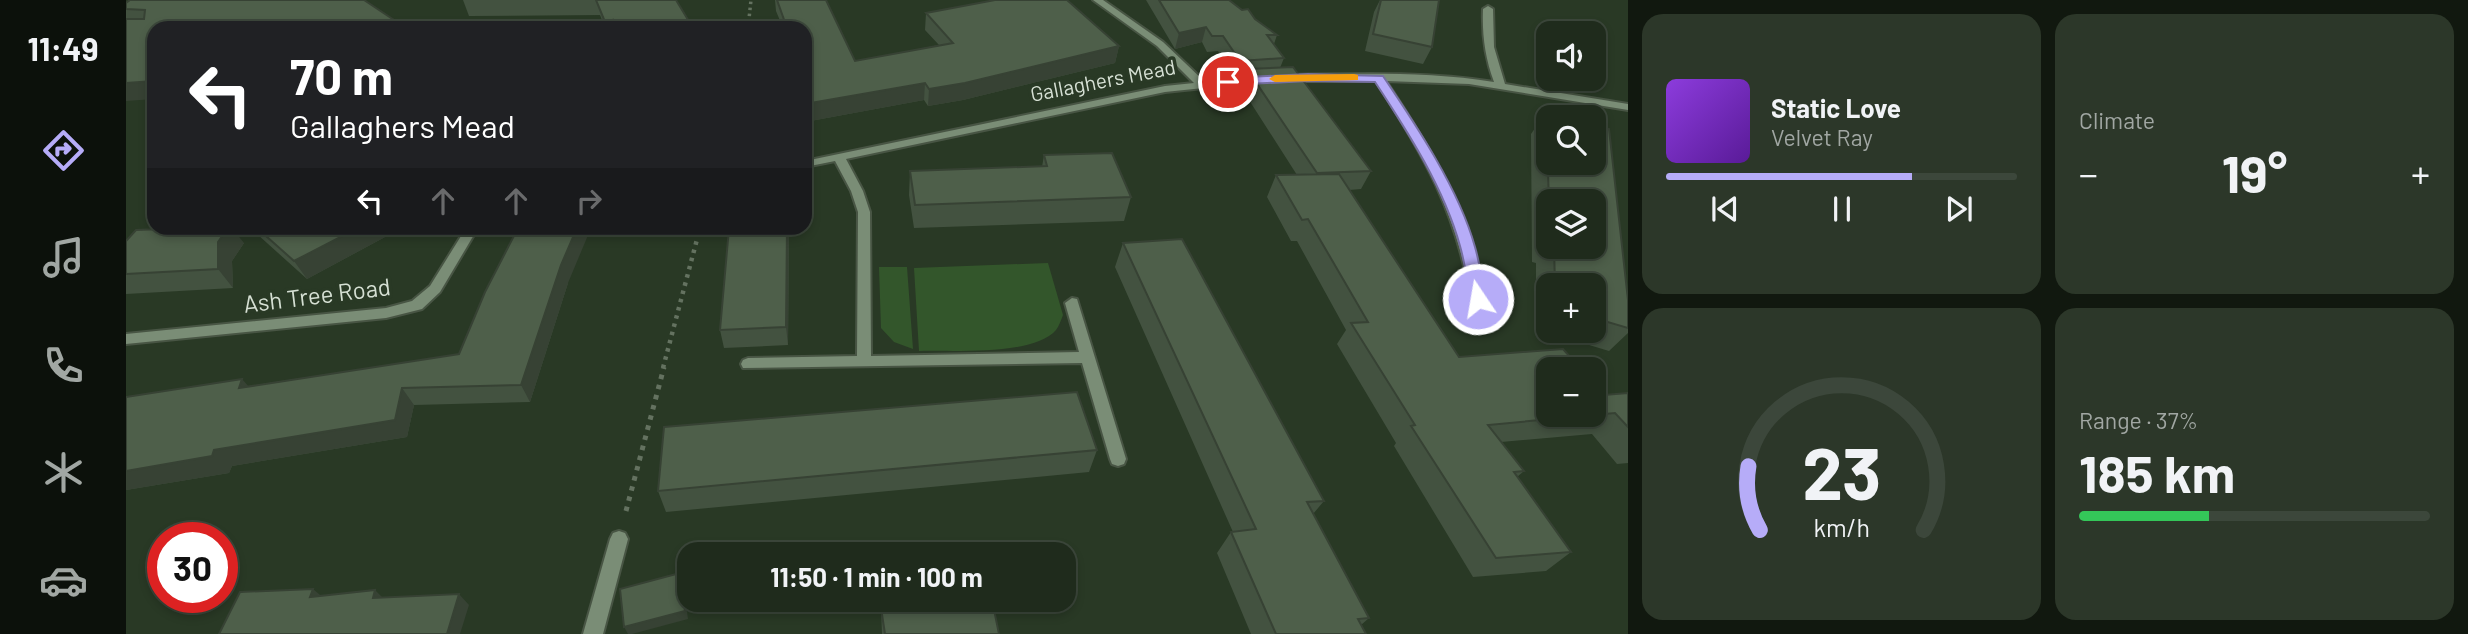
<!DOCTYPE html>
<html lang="en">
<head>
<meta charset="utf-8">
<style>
	body { margin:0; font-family:Barlow,sans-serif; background:#2c3729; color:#f1f3f6; height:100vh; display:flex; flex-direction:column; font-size:26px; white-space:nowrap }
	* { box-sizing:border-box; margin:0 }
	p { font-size:23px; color:#a1a7a3 }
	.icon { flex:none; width:38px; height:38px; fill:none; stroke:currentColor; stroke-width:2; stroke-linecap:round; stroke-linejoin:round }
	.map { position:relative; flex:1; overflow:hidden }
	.drawer { display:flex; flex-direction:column; gap:14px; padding:14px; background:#11180f; width:840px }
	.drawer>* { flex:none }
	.top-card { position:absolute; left:21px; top:21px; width:665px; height:214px; border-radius:21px; box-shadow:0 4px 10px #0003,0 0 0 2px #3c473b; background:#202124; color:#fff; overflow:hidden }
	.fabs { position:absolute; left:1410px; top:21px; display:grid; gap:14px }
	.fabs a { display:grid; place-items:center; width:70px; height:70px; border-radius:14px; background:#1f2b1c; box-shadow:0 4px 10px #0003,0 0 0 2px #3c473b; font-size:35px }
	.speed { position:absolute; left:21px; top:522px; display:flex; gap:14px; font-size:35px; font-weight:700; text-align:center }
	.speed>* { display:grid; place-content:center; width:91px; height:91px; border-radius:50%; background:#1f2b1c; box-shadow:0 4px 10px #0003,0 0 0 2px #3c473b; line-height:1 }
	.speed .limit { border:10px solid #d22; background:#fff; color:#111 }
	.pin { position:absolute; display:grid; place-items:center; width:60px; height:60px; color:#fff; margin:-30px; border:4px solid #fff; border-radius:50%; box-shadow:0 2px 7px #0007 }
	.me { position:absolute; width:77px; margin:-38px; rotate:348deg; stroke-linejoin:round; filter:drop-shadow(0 0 5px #0008) }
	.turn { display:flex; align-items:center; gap:24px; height:147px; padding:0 28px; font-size:32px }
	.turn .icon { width:91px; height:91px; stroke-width:2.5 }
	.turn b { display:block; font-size:49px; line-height:60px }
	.lanes { display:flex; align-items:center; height:66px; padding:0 28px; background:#0003; justify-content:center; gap:35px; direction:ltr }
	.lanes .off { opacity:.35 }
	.big { font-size:52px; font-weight:700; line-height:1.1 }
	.drawer .card { flex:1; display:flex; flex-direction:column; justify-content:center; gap:10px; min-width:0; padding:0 24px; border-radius:21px; background:#2c3729 }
	.drawer .dial { align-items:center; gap:0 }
	.dial svg { height:182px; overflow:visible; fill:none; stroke:#3c473b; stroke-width:7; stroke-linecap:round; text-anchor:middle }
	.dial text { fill:#f1f3f6; stroke:none }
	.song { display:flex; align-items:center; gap:21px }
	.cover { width:84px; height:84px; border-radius:10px; background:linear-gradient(135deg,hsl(270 70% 55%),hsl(270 70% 35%)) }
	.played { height:7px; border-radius:4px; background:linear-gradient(90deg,#b6acf8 70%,#3c473b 70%) }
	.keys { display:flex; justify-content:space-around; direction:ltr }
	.heat { display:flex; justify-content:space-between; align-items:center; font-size:38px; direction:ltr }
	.charge { height:10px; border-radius:5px; background:linear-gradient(90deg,#34c759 37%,#3c473b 0) }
	.drawer .tiles { flex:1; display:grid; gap:14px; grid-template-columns:repeat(2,1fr) }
	.trip { position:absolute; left:551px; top:542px; width:399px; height:70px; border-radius:21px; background:#1f2b1c; box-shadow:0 4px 10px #0003,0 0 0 2px #3c473b; font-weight:700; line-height:70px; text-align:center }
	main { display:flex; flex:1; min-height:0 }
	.menu { display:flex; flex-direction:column; width:126px; justify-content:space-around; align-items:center; background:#0c110b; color:#a1a7a3 }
	.menu .icon { width:49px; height:49px }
	.menu .selected { color:#b6acf8 }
	.menu b { font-size:32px; color:#f1f3f6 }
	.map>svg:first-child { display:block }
	.green { fill:#33562b }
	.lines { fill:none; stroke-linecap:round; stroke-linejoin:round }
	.street-casing { stroke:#485544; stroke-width:4 }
	.path-far2 { stroke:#647260; stroke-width:3.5; stroke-dasharray:2.5 3.5; stroke-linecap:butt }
	.path-far1 { stroke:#647260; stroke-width:4.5; stroke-dasharray:3.5 5; stroke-linecap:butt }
	.path { stroke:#647260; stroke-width:5; stroke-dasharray:4.5 6; stroke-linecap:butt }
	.street { fill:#7a8d76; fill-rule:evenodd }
	.wall { fill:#435240; fill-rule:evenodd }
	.shaded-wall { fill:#374234 }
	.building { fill:#4e5f4a; stroke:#374234; stroke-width:2 }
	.route { fill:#b6acf8; stroke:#7670a1; stroke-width:2 }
	.slow { fill:#f59e0b }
	.labels { text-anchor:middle; stroke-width:7; stroke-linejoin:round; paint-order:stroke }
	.far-street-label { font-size:21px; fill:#d5dfd3; stroke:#293925 }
	.street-label { font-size:24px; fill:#d5dfd3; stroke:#293925 }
</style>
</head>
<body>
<main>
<nav class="menu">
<b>11:49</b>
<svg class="icon selected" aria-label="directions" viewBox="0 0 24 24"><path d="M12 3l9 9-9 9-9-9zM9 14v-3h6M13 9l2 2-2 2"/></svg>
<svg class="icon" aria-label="music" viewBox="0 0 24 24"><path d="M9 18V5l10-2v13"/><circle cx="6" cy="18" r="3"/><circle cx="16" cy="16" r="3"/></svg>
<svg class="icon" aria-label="phone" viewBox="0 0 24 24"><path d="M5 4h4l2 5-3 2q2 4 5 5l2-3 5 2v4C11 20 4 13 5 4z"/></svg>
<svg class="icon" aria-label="climate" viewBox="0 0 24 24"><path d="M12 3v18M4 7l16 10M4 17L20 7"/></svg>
<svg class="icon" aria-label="car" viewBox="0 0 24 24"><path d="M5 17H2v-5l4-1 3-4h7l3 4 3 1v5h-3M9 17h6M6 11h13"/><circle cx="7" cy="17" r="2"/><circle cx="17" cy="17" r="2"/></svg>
</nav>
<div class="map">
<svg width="1502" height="634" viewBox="0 0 1502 634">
	<rect width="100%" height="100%" fill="#293925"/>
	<!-- green -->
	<path class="green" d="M922,263L937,315C935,320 933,326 930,330C908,356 826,350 793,351L788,268Z
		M753,267H781L787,349L768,342L755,328Z"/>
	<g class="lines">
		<defs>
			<path id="street" d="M967,0H977L1037,42L1079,82L1135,76L1140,79L1135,82L1039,92L720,159L737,191L744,212L745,356L953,352L939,303L946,298L951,299L1000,459L998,464L992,466L986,464L984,459L956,363L617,368L615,364L617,360L622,358L731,356L732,212L725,191L709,161L679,167V161L1039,86L1068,83L1031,46Z
				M1362,6L1367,9L1368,47L1379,84L1502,104V110L1343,84L1260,81C1308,153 1343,213 1359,299L1352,304L1345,299C1330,211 1298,155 1250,81H1156L1151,78L1156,75C1226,74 1299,71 1368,82C1359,58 1356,35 1357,9Z
				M340,228H352L314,292L296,309L260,318L0,344V334L260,308L286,301L304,286Z
				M493,531L499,533L502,539L477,634H457L484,539L487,533Z"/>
		</defs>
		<!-- street casing -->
		<use href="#street" class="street-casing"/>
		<!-- path-far2 -->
		<path class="path-far2" d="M622,28L625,0"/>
		<!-- path-far1 -->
		<path class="path-far1" d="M537,368L574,228"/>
		<!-- path -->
		<path class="path" d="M500,511L538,367"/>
		<!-- street -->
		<use href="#street" class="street"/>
	</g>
	<!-- wall -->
	<path class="wall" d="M238,0L28,28V99L0,18V3Z
		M337,0H550L567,28H479L474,15L343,16Z
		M649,0H700L729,61L813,45L799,30L800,13L993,46L989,63L837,100L802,106L798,100L679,122V28H657L650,11Z
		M1020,0H1103L1151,35L1148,44L1158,58L1154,68L1245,171L1235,189L1223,190L1333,357L1478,395L1502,393V463L1491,464L1466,434L1375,442L1398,471L1391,477L1445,552L1420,571L1347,577L1268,446L1270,443L1211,344L1220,330L1171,241H1165L1141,197L1150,175H1171L1114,86L1118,76H1108L1092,51L1081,52L1076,42L1049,49Z
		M1254,0H1313L1306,47L1297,64L1239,51L1248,12Z
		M1420,112L1502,328V333L1483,351L1410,329V263L1406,262L1405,134ZM1423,201L1468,247H1423ZM1423,285H1468V331H1423Z
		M918,155L1005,197L998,221L788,228L783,195L784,171L916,167Z
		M127,228H271L272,230L181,279L131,234Z
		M663,228L662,345L598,348L594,330Z
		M0,241L118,243L106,261L107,288L0,294Z
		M997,243L1198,501L1187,514L1243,618L1235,625L1240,634H1125L1091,553L1105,532H1107L989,267Z
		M442,283L404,402L288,405L281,437L106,466L103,473L0,490V397L123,386L333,354Z
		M971,450L963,472L540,512L532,491Z
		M755,608L873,634H756Z"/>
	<!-- shaded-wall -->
	<path class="shaded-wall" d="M486,20L488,28H481L479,22Z
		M1080,27L1076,42L1049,49L1053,33Z
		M993,46L989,63L837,100L802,106L803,89Z
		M23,81L28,87V99L0,101V83Z
		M799,83L798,100L679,122V104Z
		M102,228H106L118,243L106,261L107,288L92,269V242Z
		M232,228H271L272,230L181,279L168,261Z
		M451,228H465L442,283L404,402L395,385L435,265Z
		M661,228H663L662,345L660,327Z
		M116,379L132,397L113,388Z
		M276,388L288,405L281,437L106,466L103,473L0,490V471Z
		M554,573L557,582L562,619L506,634H502L498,627Z
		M187,589L200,600L184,597Z
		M249,590L260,601L247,598Z
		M333,594L343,605L334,634H321Z"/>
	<!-- building -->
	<path class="building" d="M4,0H238L280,28H28V81L0,83V19H18L19,10L0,9V3Z
		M470,0H550L567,28H482L486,20L479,22Z
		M651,0H700L729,61L827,43L800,13L869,0H941L993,46L839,83L803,89L799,83L679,104V28H661Z
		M1033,0H1103L1116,10L1122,9L1129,19L1151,35H1141L1158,58L1114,61L1097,36H1086L1080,27L1053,33Z
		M1255,0H1313L1306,47L1247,34Z
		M1167,67L1245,171L1191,173L1121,69Z
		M1420,112L1439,117H1423V163H1468V125L1483,129L1502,300V328L1468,318V285H1429L1428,247H1468V201L1423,202Z
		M986,153L1005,197L789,205L784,171L921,166L918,155Z
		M1213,174L1333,357L1437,349L1455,369H1423V415H1467L1362,425L1398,471L1388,472L1445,552L1370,558L1285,426L1289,425L1225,323L1242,322L1182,219L1176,220L1150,175Z
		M62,228H102L92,242V269L0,274V241L10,230Z
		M131,228H232L168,261Z
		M392,228H451L435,265L395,385L276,388L269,420L88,450L86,456L0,471V397L116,379L113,388L333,354L359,292Z
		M603,228H661L660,327L594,330Z
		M1056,239L1198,501L1181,502L1243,618L1232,619L1240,634H1150L1105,532L1130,529L997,243Z
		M1468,385L1478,395L1502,393V427L1489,413L1468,415Z
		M951,392L971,450L532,491L538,427Z
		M554,573L559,611L498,627L494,589Z
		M187,589L184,597L249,590L247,598L333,594L321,634H93L114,592Z
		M829,600H866L873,634H759L755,608Z"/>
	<!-- route -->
	<path class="route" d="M1182,74L1257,76C1290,125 1333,189 1349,247C1354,264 1356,282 1360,299L1358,303L1352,305L1345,299C1341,282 1339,263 1334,246C1318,188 1282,132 1249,82L1182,81L1102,85L1096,82L1102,78Z"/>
	<!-- slow -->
	<path class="slow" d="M1228,74L1232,75V80L1149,82L1143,79L1149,75Z"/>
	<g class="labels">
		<!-- far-street labels -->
		<g class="far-street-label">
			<text transform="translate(977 81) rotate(-11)" y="7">Gallaghers Mead</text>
		</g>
		<!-- street labels -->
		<g class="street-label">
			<text transform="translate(191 296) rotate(-7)" y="8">Ash Tree Road</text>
		</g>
	</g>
</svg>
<div class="fabs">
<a><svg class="icon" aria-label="sound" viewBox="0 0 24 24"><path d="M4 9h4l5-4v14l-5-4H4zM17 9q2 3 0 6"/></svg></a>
<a><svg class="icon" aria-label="search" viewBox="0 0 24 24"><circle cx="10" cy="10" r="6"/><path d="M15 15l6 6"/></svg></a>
<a><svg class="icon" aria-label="layers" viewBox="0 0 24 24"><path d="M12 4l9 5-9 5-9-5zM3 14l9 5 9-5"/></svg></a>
<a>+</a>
<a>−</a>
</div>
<div class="speed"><div class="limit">30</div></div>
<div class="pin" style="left:1102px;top:82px;background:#d93025"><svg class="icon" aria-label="arrive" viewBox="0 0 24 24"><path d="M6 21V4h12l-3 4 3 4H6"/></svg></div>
<svg class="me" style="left:1352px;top:299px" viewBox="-20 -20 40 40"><circle r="17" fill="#b6acf8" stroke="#fff" stroke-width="3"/><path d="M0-11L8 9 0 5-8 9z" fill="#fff"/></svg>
<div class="trip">11:50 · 1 min · 100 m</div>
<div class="top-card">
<div class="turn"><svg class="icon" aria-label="left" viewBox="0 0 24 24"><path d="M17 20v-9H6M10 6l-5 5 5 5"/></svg><div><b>70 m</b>Gallaghers Mead</div></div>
<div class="lanes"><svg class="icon" aria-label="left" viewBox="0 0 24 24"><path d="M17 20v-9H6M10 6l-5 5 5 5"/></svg><svg class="icon off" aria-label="ahead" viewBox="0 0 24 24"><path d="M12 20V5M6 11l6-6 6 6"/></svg><svg class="icon off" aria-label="ahead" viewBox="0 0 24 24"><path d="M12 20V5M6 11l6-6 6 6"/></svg><svg class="icon off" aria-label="right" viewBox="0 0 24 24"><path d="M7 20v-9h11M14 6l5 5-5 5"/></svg></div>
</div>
</div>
<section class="drawer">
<div class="tiles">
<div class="card">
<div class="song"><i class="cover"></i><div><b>Static Love</b><p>Velvet Ray</p></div></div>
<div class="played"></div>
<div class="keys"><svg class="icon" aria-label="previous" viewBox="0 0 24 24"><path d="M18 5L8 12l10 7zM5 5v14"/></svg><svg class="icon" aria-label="pause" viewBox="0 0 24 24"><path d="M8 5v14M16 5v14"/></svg><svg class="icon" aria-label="next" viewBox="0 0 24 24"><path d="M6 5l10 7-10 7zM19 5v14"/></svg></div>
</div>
<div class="card"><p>Climate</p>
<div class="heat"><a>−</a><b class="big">19°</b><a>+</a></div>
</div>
<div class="card dial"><svg viewBox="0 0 100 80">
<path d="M14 69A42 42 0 1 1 86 69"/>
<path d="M14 69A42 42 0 0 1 9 41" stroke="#b6acf8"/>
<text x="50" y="56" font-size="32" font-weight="700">23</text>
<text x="50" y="72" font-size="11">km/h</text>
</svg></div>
<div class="card"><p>Range · 37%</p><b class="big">185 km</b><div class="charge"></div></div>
</div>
</section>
</main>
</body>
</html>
